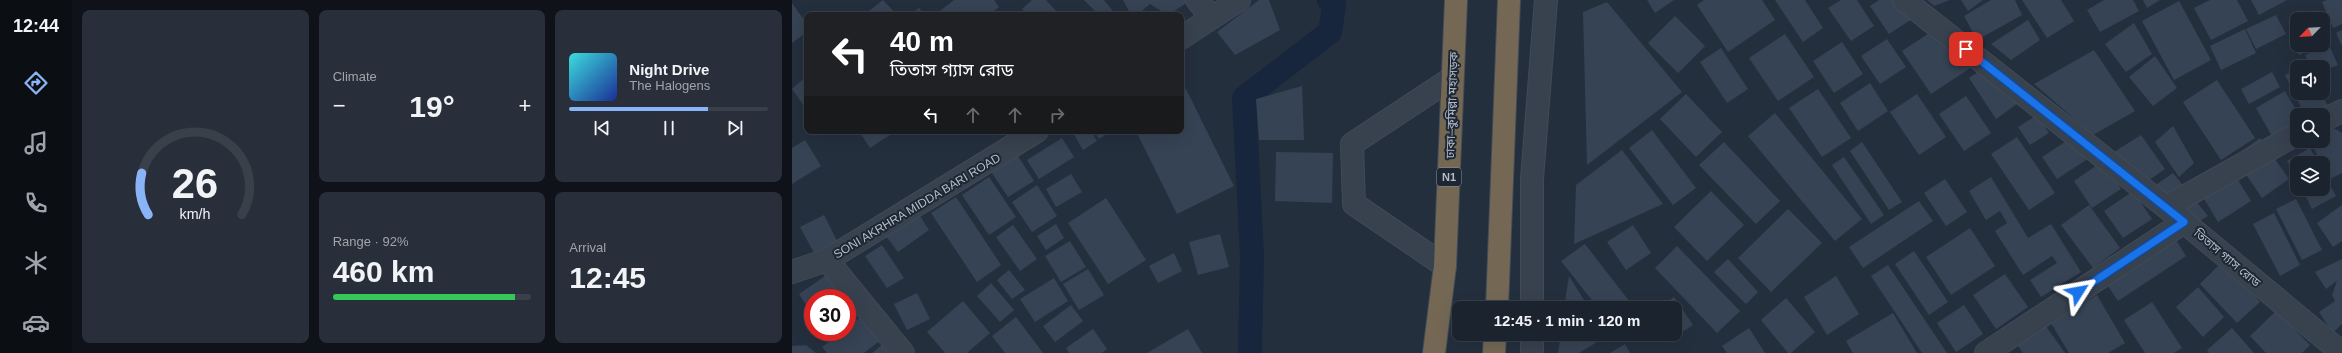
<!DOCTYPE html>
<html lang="en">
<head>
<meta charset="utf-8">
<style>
	body { margin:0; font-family:Arial,"Noto Sans Bengali",sans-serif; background:#282f3a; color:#f1f3f6; height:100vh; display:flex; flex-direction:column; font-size:15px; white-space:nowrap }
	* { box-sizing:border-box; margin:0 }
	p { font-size:13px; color:#a0a4aa }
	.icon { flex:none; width:22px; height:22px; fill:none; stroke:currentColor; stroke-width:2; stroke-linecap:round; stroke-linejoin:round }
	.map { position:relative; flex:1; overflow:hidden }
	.side { display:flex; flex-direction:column; gap:10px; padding:10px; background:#0f1319; width:720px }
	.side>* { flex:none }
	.guide { position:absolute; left:12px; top:12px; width:380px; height:122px; border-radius:8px; box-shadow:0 4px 16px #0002,0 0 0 1px #39404a; background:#202124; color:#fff; overflow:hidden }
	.needle { width:26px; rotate:245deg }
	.fabs { position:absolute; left:1498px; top:12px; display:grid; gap:8px }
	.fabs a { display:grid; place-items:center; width:40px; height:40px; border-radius:8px; background:#1b232e; box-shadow:0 4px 16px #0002,0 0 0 1px #39404a; font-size:20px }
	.speed { position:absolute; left:12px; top:289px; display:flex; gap:8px; font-size:20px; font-weight:700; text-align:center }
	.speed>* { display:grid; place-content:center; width:52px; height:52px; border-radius:50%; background:#1b232e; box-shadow:0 4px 16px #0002,0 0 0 1px #39404a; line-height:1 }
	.speed .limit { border:6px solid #d22; background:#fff; color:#111 }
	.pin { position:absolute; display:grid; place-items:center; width:34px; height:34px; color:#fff; margin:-17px; border-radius:8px; box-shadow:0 2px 6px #0006 }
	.me { position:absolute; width:44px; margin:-22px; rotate:56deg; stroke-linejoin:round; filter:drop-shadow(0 0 3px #0008) }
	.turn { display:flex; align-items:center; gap:14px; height:84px; padding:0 20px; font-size:18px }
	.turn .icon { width:52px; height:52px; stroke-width:2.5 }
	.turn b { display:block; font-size:28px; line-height:34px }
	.lanes { display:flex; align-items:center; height:38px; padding:0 20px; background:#0003; justify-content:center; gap:20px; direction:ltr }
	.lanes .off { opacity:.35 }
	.big { font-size:30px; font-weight:700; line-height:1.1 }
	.side .card { flex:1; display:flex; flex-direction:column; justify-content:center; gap:6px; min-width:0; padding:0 14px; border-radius:8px; background:#282f3a }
	.side .dial { align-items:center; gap:0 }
	.dial svg { height:104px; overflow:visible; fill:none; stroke:#39404a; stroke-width:7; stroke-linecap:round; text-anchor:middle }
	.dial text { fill:#f1f3f6; stroke:none }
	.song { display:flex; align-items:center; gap:12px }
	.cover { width:48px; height:48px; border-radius:6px; background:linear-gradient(135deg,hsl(180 70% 55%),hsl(230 70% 35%)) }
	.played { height:4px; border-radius:2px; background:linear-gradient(90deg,#8ab4f8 70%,#39404a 70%) }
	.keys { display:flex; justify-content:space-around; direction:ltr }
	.heat { display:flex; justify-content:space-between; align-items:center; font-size:22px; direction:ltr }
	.charge { height:6px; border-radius:3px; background:linear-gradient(90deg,#34c759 92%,#39404a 0) }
	.side .tiles { flex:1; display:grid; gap:10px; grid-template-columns:repeat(3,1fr) }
	.card:first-child { grid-row:span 2 }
	.trip { position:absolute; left:660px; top:301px; width:230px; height:40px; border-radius:8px; background:#1b232e; box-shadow:0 4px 16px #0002,0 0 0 1px #39404a; font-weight:700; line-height:40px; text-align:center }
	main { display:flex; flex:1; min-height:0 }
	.tabs { display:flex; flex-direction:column; width:72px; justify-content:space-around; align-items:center; background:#0b0e12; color:#a0a4aa }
	.tabs .icon { width:28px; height:28px }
	.tabs .active { color:#8ab4f8 }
	.tabs b { font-size:18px; color:#f1f3f6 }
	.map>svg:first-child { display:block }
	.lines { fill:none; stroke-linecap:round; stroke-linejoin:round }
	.canal { stroke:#17263c; stroke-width:24 }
	.building { fill:#364354 }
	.minor-casing { stroke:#414a57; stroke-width:24 }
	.highway-casing { stroke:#434c59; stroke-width:24 }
	.minor { stroke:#38414e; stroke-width:22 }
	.highway { stroke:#746855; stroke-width:22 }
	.route-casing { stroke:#114b97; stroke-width:10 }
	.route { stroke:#1a73e8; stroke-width:7 }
	.labels { text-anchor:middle; stroke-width:4; stroke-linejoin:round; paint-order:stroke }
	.shield { fill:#1d2633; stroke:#878f9c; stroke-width:1 }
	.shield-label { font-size:11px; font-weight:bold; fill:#b4bcc9 }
	.street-label { font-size:12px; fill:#b4bcc9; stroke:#1d2633 }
</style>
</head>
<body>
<main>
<nav class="tabs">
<b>12:44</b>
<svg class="icon active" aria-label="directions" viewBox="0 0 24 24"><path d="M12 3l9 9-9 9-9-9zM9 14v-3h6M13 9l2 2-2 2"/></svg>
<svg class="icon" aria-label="music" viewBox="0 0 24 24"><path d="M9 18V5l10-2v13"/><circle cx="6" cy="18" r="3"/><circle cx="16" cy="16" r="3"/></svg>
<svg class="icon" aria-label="phone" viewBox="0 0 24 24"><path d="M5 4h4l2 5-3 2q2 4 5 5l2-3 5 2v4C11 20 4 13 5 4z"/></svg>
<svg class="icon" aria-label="climate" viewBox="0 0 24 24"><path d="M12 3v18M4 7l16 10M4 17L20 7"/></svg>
<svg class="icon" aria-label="car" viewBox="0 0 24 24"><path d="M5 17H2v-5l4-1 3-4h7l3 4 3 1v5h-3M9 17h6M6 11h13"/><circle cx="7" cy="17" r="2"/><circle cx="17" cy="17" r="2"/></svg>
</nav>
<section class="side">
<div class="tiles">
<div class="card dial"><svg viewBox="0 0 100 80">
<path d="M14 69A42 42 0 1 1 86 69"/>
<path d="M14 69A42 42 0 0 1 9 37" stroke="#8ab4f8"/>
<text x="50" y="56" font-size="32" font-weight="700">26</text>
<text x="50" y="72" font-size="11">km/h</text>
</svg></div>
<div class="card"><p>Climate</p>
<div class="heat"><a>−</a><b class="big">19°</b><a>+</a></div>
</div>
<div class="card">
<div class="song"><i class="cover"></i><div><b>Night Drive</b><p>The Halogens</p></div></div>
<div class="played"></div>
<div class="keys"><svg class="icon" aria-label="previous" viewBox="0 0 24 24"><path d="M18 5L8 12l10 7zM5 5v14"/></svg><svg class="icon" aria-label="pause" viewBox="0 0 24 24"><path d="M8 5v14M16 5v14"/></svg><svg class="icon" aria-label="next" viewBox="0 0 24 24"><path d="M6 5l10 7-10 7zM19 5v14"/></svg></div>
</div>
<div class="card"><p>Range · 92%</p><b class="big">460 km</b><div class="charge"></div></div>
<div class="card"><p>Arrival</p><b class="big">12:45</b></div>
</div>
</section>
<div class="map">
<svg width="1550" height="353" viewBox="0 0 1550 353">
	<rect width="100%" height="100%" fill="#242f3e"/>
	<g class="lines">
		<!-- canal -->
		<path class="canal" d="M458,353L460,256L452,98L538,32L542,5L537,0"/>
	</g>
	<!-- building -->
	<path class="building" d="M91,0L104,14L72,15Z
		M162,0H202L207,7L197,15H152L148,11Z
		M240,0H254L268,15H235L230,9Z
		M292,0H312L324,15H307Z
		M331,0H399L376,15L358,4L345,15H339Z
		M467,0H477L488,30L443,55L425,32Z
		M855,0H882L863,13Z
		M912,0H970L983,20L936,52L905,5Z
		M983,0H1013L1031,28L1011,42Z
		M1049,0H1065L1082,26L1059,41L1036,8Z
		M1087,0H1111L1123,17L1097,34L1078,6Z
		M1135,0H1158L1142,6Z
		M1169,0H1191L1176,11Z
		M1199,0H1223L1230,15L1185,40L1172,16Z
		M1230,0H1269L1282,21L1255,38Z
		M1312,0H1341L1347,11L1308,32L1295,10Z
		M1351,0H1368L1355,8Z
		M1418,0H1445L1456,21L1419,40L1402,8Z
		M1459,0H1495L1467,15Z
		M1535,0H1550V24L1541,28L1530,2Z
		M1387,1L1419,60L1382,80L1350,21Z
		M815,2L890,92L795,165L791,12Z
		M0,3L15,24V32L0,43Z
		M127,8L133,15H118Z
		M1484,15L1494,34L1464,49L1454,29Z
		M883,16L913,46L886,73L856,43Z
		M1236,20L1248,40L1219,60L1199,44Z
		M1342,23L1360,54L1334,72L1313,44Z
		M1531,23L1539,39L1531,43Z
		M1151,24L1180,67L1139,94L1110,51Z
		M1453,29L1464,53L1429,70L1418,46Z
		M1505,30V45H1527L1507,55L1497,34Z
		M1550,30V46L1544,33Z
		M993,34L1022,77L986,101L957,58Z
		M1095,39L1114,67L1088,84L1069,56Z
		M1050,42L1071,74L1042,93L1021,61Z
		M1537,45L1546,65L1531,71V67H1519L1513,55Z
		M929,48L956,89L935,103L908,62Z
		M1302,50L1343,111L1301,135L1242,84Z
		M1363,56L1385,88L1361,106L1337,77Z
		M1198,64L1225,104L1204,119L1177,78Z
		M1505,69V93H1529L1538,110L1528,115H1513L1493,75Z
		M1480,72L1488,87L1457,104L1449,89Z
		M15,76V110L0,89Z
		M1425,80L1463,138L1429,160L1391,102Z
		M1078,83L1096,111L1066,131L1048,103Z
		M510,86L512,140H467L464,99Z
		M394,89L442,186L385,214L344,131H389V92Z
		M1026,89L1059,138L1030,157L997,108Z
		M1493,91L1507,115H1505V136L1486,147L1464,108Z
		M894,94L930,132L904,157L868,119Z
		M1125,94L1154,137L1127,155L1098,112Z
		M1174,96L1199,133L1172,151L1147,114Z
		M983,113L1070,219L1043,241L956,136Z
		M1245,115L1257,133L1238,145L1226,127Z
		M1536,125L1550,133V173L1538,179L1518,141H1531V127Z
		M1381,126L1402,163L1387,177L1363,142Z
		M860,130L904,188L881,205L837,148Z
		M67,131H104L78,148Z
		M280,131H299L305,141L291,150Z
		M302,131H320L307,139Z
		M1349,135L1373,169L1353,183L1322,152Z
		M1225,137L1263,193L1237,210L1199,154Z
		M270,138L282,157L247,179L235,160Z
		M1279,138L1294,160L1265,179L1250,157Z
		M1468,138L1497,179L1470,198L1442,157Z
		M13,140L29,166L0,184V148Z
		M932,142L988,201L964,224L907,165Z
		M1070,142L1110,202L1097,210L1058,151Z
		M1518,148L1526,163H1505V180L1495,161Z
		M830,150L871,204L782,244L784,185Z
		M484,152L541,153L540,203L483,201Z
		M224,153L242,181L216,197L198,170Z
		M1052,157L1092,215L1079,224L1040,165Z
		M1311,161L1329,189L1300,208L1282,181Z
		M1438,167L1459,201L1426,222L1405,187Z
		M1531,172L1544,196L1520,209L1510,189H1531Z
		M1381,173L1416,216L1402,224L1359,188Z
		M279,174L290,192L264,207L254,189Z
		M197,177L224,217L197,235L170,195Z
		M1199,177L1236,238L1259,224L1289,272L1249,297L1238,280L1265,263L1260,256L1231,275L1203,231L1215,223L1208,211L1194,220L1177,191Z
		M1153,179L1175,212L1154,226L1132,193Z
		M245,185L265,216L240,232L220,202Z
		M919,191L952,225L915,261L882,227Z
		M1341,191L1360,219L1331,238L1312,211Z
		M164,197L209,265L185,282L139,213Z
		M314,198L354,260L316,284L276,223Z
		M1504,199L1530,250L1510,260L1484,209Z
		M1127,201L1141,221L1071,268L1057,247Z
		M1297,205L1328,248L1301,268L1269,225Z
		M1550,205V241L1541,247L1525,223Z
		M996,209L1030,243L979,292L946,258Z
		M126,213L137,230L106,252L94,236Z
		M1482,213L1508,265L1488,276L1461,224Z
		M32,215L45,241L22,253L8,227Z
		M264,224L272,238L254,250L245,236Z
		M221,225L245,259L228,271L204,237Z
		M841,225L859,253L834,270L815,242Z
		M1178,228L1203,266L1159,295L1134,257Z
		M428,234L437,267L406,275L397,242Z
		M1382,237L1394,256L1326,301L1314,283Z
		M278,241L294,267L269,282L253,256Z
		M793,244L841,306L838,308H806L769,261Z
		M90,245L112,278L95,288L73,256Z
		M885,246L948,311L925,333L863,268Z
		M1122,251L1156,302L1137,315L1103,264Z
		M382,253L390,271L366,283L357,266Z
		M936,259L966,292L954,304L922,272Z
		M1550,259V324L1541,333L1527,312L1543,301L1540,295L1545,281L1534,289L1523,272Z
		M1430,262L1468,302L1445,323L1408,284Z
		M49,265L76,305L55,319V298H21V316L7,294Z
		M1096,265L1155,353H1130L1079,276Z
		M296,269L312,295L287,310L271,284Z
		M217,270L233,290L220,299L205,280Z
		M1213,274L1236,307L1204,329L1181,295Z
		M777,276L797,308H772Z
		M1044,276L1067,314L1035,335L1012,297Z
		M262,278L276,301L243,322L228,299Z
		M199,283L222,310L208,322L185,296Z
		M1406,287L1432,317L1411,337L1384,307Z
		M125,293L138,319L115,330L102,304Z
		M1305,295L1333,343L1316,353H1277L1259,323Z
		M882,297L901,325L875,342L870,334H883V308H865Z
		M994,298L1023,332L999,353H996L969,320Z
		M171,301L198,333L175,353H153L135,332Z
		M1360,302L1390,348L1382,353H1353L1332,320Z
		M279,305L291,321L263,342L251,326Z
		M1172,305L1191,334L1164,352L1145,323Z
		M1484,311L1518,345L1510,353H1474L1458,336Z
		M75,312L94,336L72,353H35L30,347L50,332H55V328Z
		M1101,313L1125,353H1061L1054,341Z
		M224,317L251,353H213L200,336Z
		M1251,322L1273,353H1231L1223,342Z
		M957,328L973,353H935L930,346Z
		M1440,328L1462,353H1417L1415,350Z
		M301,329L315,349L310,353H277L274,348Z
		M396,329L410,353H355Z
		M769,334H814L815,336L787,353H766Z
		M91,344L99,353H80Z
		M833,344L838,353H818Z
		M14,345L24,353H0V346Z"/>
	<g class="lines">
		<defs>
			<path id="minor" d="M405,0L420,18
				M1112,0L1374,207L1550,353
				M389,38L447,0
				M1531,120L1550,111
				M1374,207L1505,134
				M35,260L111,353
				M653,266L562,204L560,144L660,78
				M0,272L35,260L245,131
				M740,308V179L754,0
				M740,353V334
				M1194,353L1392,222"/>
			<path id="highway" d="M705,308L717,0
				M642,353L653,266L664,0
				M702,353L703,334"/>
		</defs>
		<!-- minor casing -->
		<use href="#minor" class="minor-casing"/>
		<!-- highway casing -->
		<use href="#highway" class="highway-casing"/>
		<!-- minor -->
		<use href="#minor" class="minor"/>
		<!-- highway -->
		<use href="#highway" class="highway"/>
	</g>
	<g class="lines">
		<defs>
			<path id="route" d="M1174,49L1392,222L1286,292"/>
		</defs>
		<!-- route casing -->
		<use href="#route" class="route-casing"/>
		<!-- route -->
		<use href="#route" class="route"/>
	</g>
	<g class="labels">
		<!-- shield labels -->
		<rect class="shield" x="645" y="168" width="24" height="18" rx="3"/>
		<g class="shield-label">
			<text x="657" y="181">N1</text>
		</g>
		<!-- street labels -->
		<g class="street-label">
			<text transform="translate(660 105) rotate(-88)" y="4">ঢাকা–কুমিল্লা মহাসড়ক</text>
			<text transform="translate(125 206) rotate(-31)" y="4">SONI AKRHRA MIDDA BARI ROAD</text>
			<text transform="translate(1435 258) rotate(40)" y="4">তিতাস গ্যাস রোড</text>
		</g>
	</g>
</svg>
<div class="fabs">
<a><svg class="needle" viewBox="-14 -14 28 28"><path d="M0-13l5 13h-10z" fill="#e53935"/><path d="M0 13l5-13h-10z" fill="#a0a4aa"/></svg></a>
<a><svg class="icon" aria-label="sound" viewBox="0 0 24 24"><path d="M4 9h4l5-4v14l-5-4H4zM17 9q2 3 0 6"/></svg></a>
<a><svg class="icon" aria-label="search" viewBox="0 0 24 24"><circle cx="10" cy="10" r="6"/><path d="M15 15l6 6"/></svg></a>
<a><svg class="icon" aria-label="layers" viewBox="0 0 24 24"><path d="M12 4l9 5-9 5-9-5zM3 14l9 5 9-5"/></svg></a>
</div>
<div class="speed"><div class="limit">30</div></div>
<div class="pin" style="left:1174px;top:49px;background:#d93025"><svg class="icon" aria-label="arrive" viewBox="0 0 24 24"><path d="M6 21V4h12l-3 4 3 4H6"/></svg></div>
<svg class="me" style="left:1286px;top:292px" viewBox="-20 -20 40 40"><path d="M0-17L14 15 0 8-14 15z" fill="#1a73e8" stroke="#fff" stroke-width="4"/></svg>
<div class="trip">12:45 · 1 min · 120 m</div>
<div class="guide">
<div class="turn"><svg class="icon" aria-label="left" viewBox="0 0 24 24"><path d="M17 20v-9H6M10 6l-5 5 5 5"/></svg><div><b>40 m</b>তিতাস গ্যাস রোড</div></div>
<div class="lanes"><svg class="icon" aria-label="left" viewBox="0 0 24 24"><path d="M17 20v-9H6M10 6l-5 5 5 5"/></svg><svg class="icon off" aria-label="ahead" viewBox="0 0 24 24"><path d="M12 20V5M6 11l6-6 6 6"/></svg><svg class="icon off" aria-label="ahead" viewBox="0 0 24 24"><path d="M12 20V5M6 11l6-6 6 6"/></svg><svg class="icon off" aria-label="right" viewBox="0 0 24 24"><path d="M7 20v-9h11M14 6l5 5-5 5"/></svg></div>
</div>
</div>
</main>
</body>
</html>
